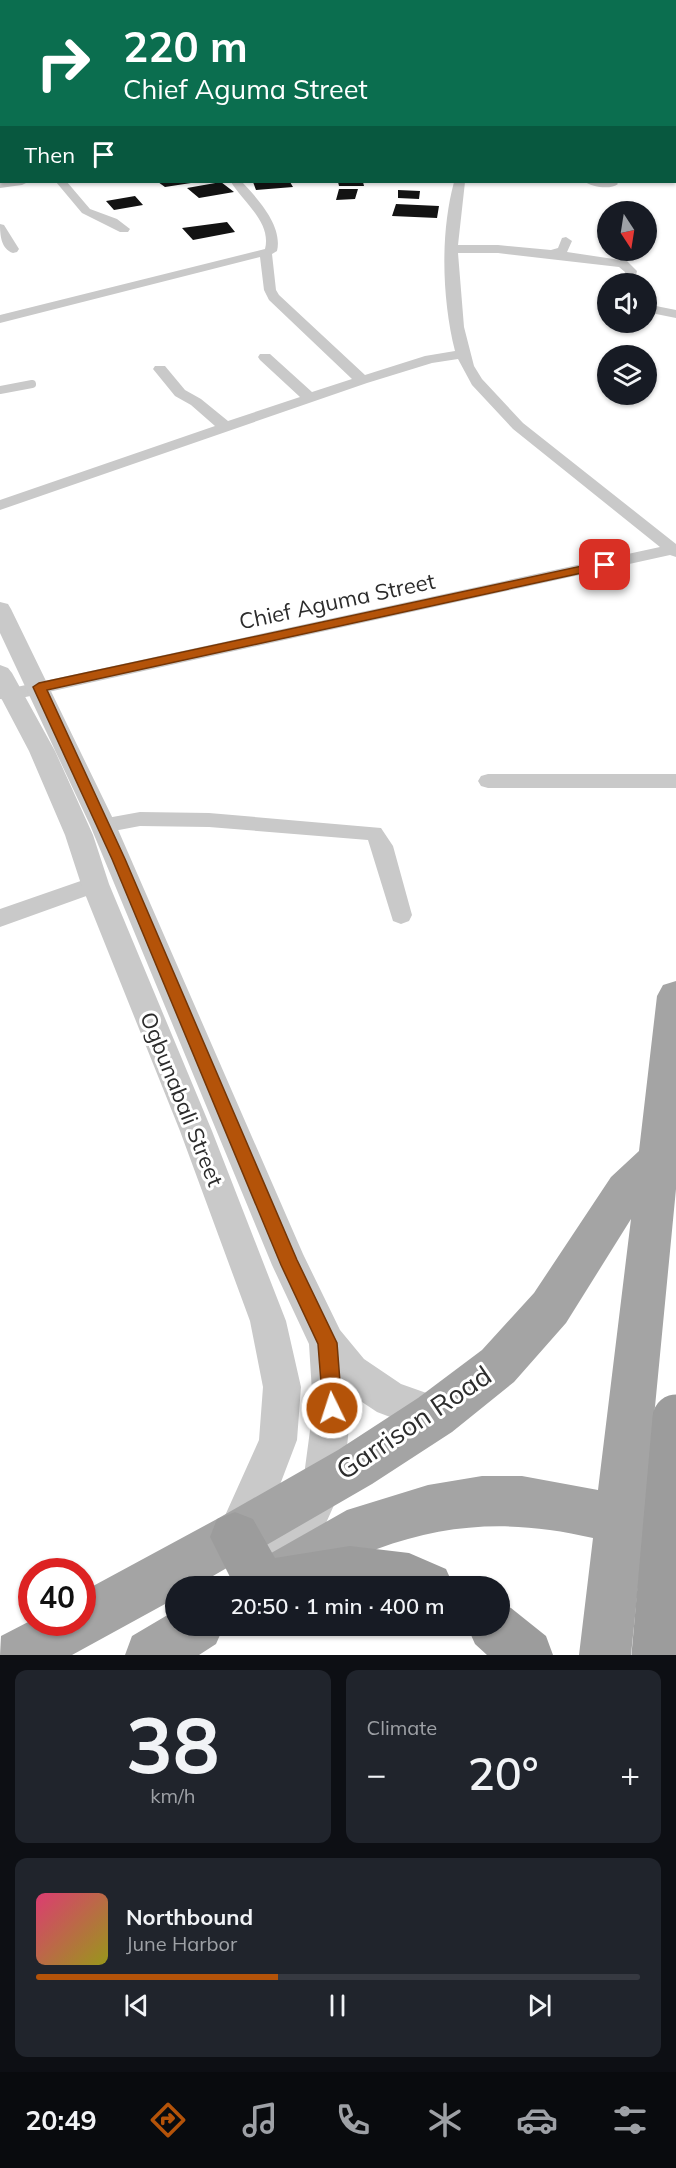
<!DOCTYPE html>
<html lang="en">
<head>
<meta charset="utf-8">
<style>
	body { margin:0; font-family:Mulish,sans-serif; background:#20242c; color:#f1f3f6; height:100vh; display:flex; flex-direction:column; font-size:22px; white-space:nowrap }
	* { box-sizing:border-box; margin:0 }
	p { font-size:20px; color:#9ea1a6 }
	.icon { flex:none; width:33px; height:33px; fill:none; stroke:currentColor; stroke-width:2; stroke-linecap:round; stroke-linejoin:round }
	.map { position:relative; height:1655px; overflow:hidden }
	.panel { display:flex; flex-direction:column; gap:15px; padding:15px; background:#0d0f14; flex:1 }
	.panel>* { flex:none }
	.hud { position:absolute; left:0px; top:0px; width:676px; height:183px; box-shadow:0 2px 4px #0004; background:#0b6e4f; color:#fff; overflow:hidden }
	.needle { width:39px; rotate:168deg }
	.controls { position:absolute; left:597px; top:201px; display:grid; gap:12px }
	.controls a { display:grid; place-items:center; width:60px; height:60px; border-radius:50%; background:#171b24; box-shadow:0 2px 4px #0004; font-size:30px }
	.speed { position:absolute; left:18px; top:1558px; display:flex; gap:12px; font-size:30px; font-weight:700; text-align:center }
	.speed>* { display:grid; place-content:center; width:78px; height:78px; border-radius:50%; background:#171b24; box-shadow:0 2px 4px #0004; line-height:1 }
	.speed .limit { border:9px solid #d22; background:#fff; color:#111 }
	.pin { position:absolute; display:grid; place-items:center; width:51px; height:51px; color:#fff; margin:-26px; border-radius:12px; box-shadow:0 3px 9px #0006 }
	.me { position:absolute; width:66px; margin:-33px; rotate:356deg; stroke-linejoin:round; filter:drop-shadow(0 0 4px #0008) }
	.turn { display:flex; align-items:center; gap:21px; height:126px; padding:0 24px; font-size:27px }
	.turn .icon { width:78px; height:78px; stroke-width:2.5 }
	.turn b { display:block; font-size:42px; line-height:51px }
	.then { display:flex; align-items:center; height:57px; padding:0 24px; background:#0003; gap:12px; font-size:22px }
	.big { font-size:45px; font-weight:600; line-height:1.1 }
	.panel .tile { flex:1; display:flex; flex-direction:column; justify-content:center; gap:9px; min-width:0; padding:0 21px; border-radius:12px; background:#20242c }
	.panel .dial { align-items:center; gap:0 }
	.dial b { font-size:78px; line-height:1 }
	.song { display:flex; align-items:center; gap:18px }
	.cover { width:72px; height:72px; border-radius:9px; background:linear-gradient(135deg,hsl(340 70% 55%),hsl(60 70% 35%)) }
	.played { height:6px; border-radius:3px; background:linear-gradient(90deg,#b45309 40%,#363941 40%) }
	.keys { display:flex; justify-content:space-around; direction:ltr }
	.heat { display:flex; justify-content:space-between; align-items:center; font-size:33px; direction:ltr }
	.panel .tiles { flex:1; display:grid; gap:15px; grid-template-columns:1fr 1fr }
	.tile:last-child { grid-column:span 2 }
	.trip { position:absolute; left:165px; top:1576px; width:345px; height:60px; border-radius:30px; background:#171b24; box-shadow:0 2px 4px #0004; font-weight:600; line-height:60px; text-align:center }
	.tabs { display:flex; height:96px; justify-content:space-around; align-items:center; background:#090b0e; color:#9ea1a6 }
	.tabs .icon { width:42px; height:42px }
	.tabs .selected { color:#b45309 }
	.tabs b { font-size:27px; color:#f1f3f6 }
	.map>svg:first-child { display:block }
	.building { fill:#131313 }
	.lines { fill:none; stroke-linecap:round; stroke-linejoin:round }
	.service { stroke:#c9c9c9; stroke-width:8 }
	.minor { fill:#c9c9c9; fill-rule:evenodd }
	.tertiary { fill:#c9c9c9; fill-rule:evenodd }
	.primary { fill:#a4a4a4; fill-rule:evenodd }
	.trunk { fill:#9c9c9c; fill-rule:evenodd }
	.trunk-bridge { stroke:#9c9c9c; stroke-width:47 }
	.route { fill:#b45309; stroke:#753606; stroke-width:1.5 }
	.labels { text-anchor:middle; stroke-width:6; stroke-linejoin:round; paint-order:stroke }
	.street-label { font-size:22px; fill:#2c2c2c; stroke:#fff }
	.near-street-label { font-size:27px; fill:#2c2c2c; stroke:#fff }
</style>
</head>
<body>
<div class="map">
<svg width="676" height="1655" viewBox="0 0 676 1655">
	<rect width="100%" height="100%" fill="#fff"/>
	<!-- building -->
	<path class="building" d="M158,182H190L191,183L165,187Z
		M221,182L234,192L199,198L187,188Z
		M253,182H290L293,187L256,190Z
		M338,182H363L364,186H339Z
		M339,189H358L355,199L336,200Z
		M398,190L420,191L419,199L398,198Z
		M135,196L143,205L114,210L106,201Z
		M396,204L439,206L437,218L392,216Z
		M227,222L235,232L193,240L182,228Z"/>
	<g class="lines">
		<!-- service -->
		<path class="service" d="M0,390L32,384"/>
		<!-- minor -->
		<path class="minor" d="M156,0H165L166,2H157Z
			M303,0H315L317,2H304Z
			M352,0H363L350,2Z
			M513,0H530L511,2Z
			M675,6H676V12H675Z
			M0,25L2,26V33L0,32Z
			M0,45H2V51H0Z
			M0,96H2V104L0,103Z
			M675,111H676V117H675Z
			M0,182H28L22,185L0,188Z
			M56,182H67L90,209L117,219L130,229L128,232H120L82,213Z
			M231,182H242C258,199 283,226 277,251L272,254L276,290L279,295L365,375L425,356L455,351C442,299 440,234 454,182H465L458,245H498L551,250L558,248L562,238L566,237L572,241L567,252L627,261L637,271L634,284H622L625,272L619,267L498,253H458L464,327L474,366L482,379L523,423L676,544V557L670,555L12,700L0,699V687L12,688L660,547L513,429L472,385L458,359L432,363L367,383L0,510V500L215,426L191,405L175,396L153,369L155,366H165L185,390L201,399L228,421L300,397L260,360L258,357L260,354H270L312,392L352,379L269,300L264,290L260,257L0,323V315L265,249C272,222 242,201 231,182Z
			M585,182H616L618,184C611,190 592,187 585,182Z
			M0,224L4,225L19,249L17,252L13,253C1,249 0,235 0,224Z
			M646,304L676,310V318L646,312Z
			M488,774H676V788H488L481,786L478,781L481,776Z
			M140,812L209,813L381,828L393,846L412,915L409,921L401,924L393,921L368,840L209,827L140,826L103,833L96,830L93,825L96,820Z
			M95,876L103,878L106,884L103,890L0,927V909Z"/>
		<!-- tertiary -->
		<path class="tertiary" d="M0,602L8,604L11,609L116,825L303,1254L340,1330L364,1359L401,1384L449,1401L454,1415L449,1429L435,1434L377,1412L350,1394L351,1408L343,1485L318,1541L289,1585L283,1587L259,1585L253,1570L259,1555L290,1513L303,1483L313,1408L309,1344L272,1265L90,825L0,633Z
			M0,665L8,668L12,673L55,751L93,835L109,884L212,1131L286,1321L301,1387L297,1440L273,1503L253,1543L239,1549L225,1543L219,1529L259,1440L263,1387L250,1321L180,1131L81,884L65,835L29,751L0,696Z"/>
		<!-- primary -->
		<path class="primary" d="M676,981V1189L646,1500L676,1507V1557L642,1549L631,1655H579L593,1538C517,1520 450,1522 377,1549C358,1556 326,1584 309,1587C286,1591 259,1587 235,1587L243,1569L347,1510L428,1485L482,1476H522L598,1490L631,1219L566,1323L514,1382L452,1432L372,1484L194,1587H176V1598L72,1655H0L1,1636L32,1620V1623H82V1592L217,1519L338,1450L418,1398L482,1350L534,1293L611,1177L639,1151L657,996L663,985Z
			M176,1610V1626H224L216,1644L199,1655H125L132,1636Z"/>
		<!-- trunk -->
		<path class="trunk" d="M235,1512L253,1519L275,1558L350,1546L409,1553L446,1569L454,1587H235L210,1537L217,1519Z
			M500,1603L511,1608L546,1636L553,1655H487L475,1644L467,1626H500Z"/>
		<!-- trunk-bridge -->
		<path class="trunk-bridge" d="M655,1655L676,1418"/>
	</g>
	<!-- route -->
	<path class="route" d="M605,561L611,565L609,567L47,690L125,859L297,1260L337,1343L342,1408L339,1415L332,1417L326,1415L323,1408L318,1344L281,1265L112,859L33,687L39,683Z"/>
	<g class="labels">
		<!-- street labels -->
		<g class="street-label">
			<text transform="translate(337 601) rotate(-12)" y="8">Chief Aguma Street</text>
			<text transform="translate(182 1099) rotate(68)" y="8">Ogbunabali Street</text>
		</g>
		<!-- near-street labels -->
		<g class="near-street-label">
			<text transform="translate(414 1423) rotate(-34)" y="9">Garrison Road</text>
		</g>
	</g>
</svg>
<div class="controls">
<a><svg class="needle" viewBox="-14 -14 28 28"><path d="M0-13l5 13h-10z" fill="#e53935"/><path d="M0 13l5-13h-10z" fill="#9ea1a6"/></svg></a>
<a><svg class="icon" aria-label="sound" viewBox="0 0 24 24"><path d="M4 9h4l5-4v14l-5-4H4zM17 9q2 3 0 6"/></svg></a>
<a><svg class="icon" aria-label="layers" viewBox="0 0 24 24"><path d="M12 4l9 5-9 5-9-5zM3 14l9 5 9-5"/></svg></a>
</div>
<div class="speed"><div class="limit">40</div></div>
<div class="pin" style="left:605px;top:565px;background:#d93025"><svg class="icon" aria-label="arrive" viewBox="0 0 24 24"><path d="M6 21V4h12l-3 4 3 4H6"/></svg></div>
<svg class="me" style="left:332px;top:1408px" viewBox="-20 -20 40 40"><circle r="17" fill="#b45309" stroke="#fff" stroke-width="3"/><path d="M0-11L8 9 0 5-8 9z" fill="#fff"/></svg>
<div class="trip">20:50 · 1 min · 400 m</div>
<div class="hud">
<div class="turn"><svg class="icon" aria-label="right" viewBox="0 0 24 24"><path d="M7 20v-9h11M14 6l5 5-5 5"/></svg><div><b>220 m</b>Chief Aguma Street</div></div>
<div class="then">Then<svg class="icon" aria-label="arrive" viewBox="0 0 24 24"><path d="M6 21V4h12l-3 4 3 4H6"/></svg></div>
</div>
</div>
<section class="panel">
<div class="tiles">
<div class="tile dial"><b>38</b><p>km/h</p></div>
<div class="tile"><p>Climate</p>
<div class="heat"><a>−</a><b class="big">20°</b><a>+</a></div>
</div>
<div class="tile">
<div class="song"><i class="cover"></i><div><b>Northbound</b><p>June Harbor</p></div></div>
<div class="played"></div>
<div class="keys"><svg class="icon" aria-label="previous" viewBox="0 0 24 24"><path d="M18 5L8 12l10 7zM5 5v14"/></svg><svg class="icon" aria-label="pause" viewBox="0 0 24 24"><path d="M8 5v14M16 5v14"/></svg><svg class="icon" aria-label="next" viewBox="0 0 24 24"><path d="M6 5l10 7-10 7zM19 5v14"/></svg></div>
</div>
</div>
</section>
<nav class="tabs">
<b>20:49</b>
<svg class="icon selected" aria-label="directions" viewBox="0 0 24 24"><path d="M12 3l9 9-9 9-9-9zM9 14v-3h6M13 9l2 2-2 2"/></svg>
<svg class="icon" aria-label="music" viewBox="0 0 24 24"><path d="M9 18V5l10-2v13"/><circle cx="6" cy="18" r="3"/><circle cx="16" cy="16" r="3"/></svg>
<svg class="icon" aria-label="phone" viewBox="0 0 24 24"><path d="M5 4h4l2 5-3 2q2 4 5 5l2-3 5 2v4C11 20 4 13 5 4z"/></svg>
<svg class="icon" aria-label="climate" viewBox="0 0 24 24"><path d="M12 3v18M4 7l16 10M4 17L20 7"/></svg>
<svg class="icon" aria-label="car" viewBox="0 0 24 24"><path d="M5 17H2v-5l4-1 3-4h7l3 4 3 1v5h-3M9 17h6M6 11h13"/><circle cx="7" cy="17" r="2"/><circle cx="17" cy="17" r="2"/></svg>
<svg class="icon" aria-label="filters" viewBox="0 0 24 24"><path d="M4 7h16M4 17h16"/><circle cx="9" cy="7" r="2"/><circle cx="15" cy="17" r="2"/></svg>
</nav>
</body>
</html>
